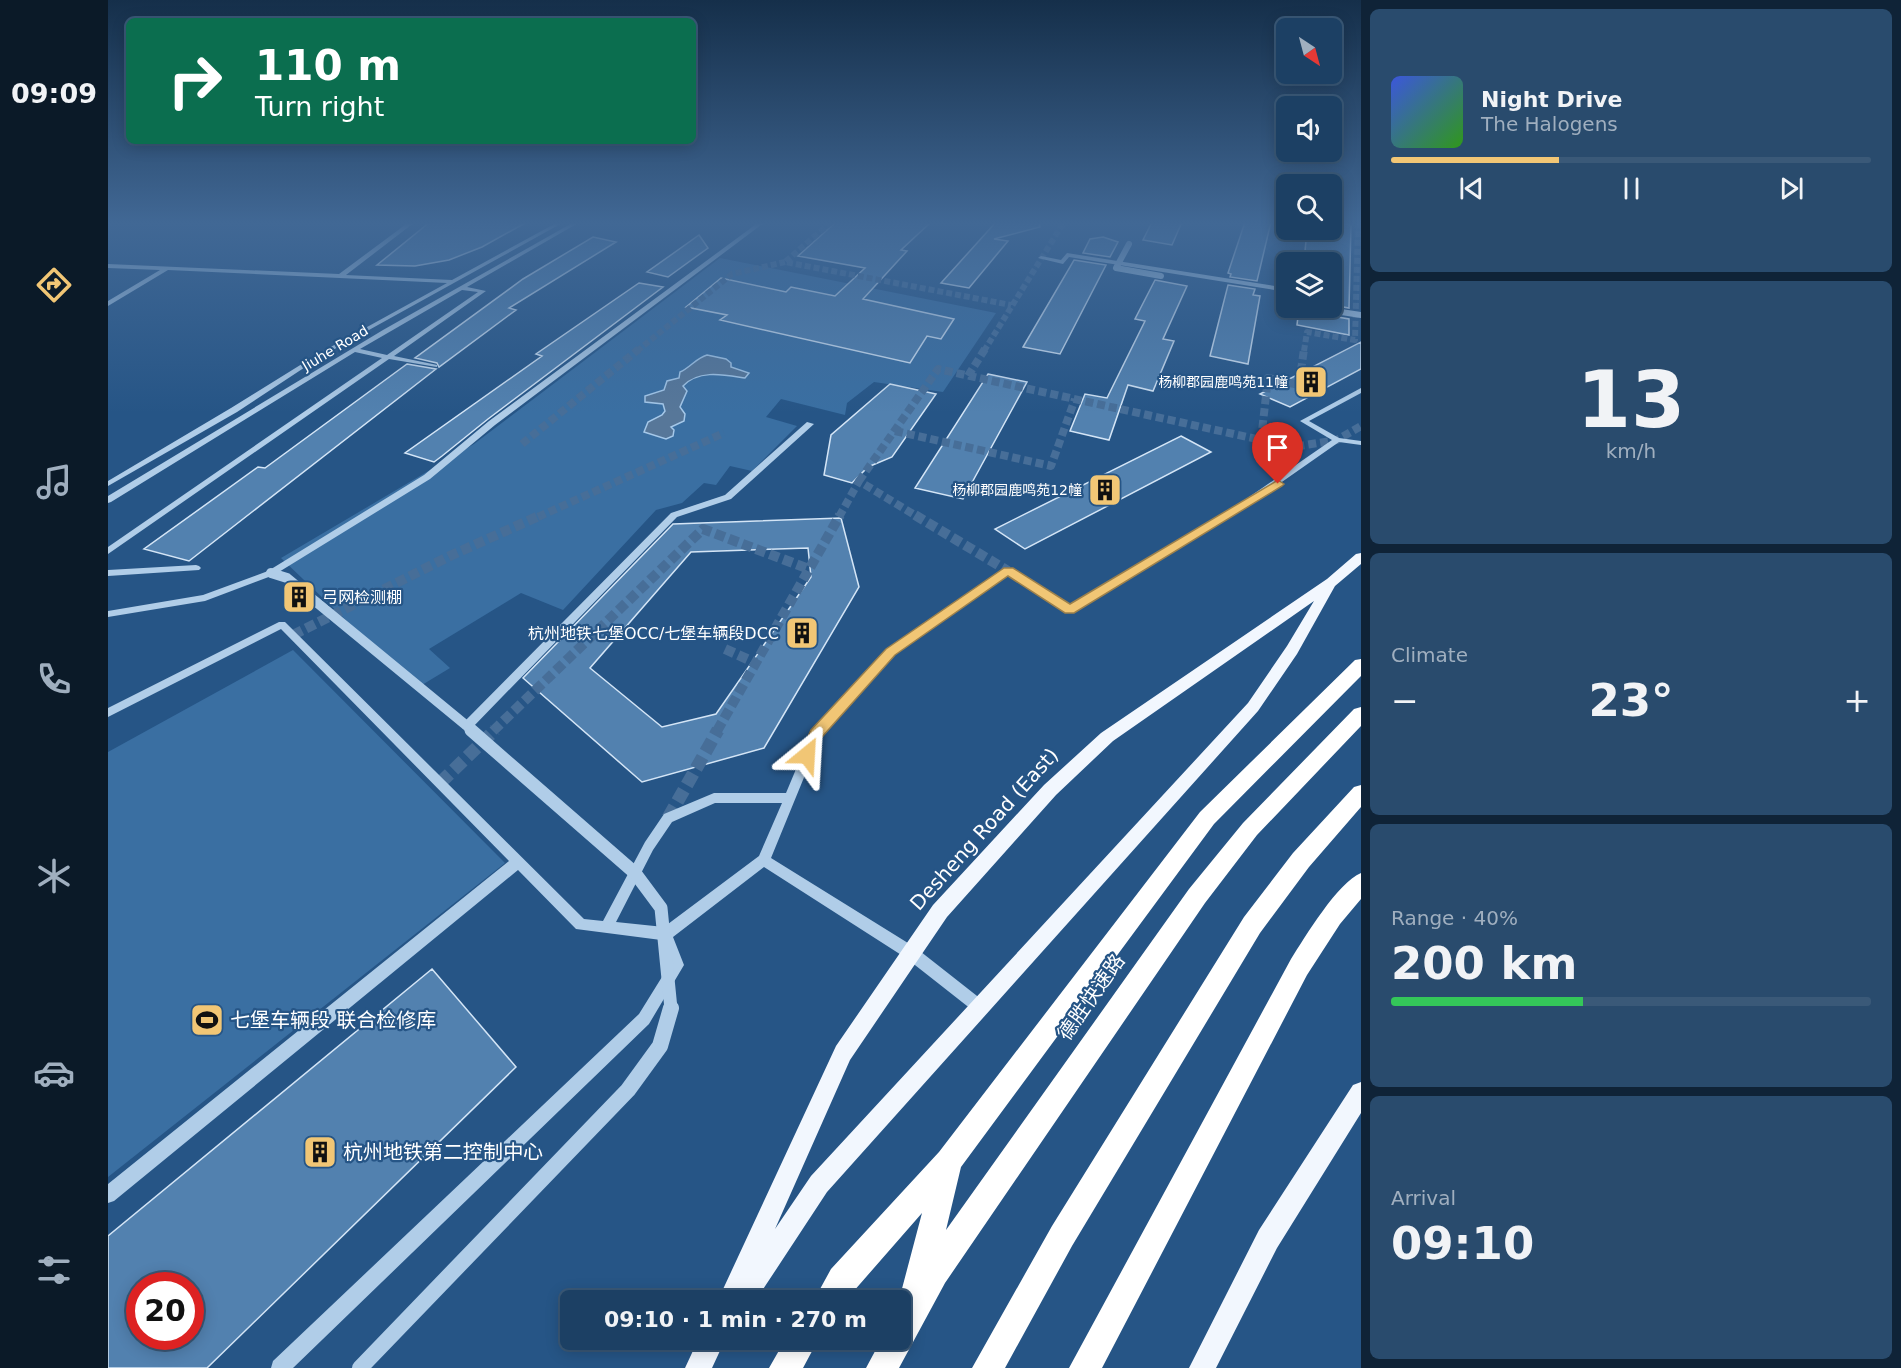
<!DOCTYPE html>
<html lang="en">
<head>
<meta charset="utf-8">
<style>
	body { margin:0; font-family:"DejaVu Sans","Noto Sans SC",sans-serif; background:#294b6d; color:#f1f3f6; height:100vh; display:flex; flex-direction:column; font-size:22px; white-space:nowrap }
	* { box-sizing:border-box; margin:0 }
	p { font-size:20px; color:#a0afbf }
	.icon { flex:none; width:33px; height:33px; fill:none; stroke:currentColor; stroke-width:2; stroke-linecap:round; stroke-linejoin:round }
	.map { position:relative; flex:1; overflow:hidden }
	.sheet { display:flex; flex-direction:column; gap:9px; padding:9px; background:#0f2337; width:540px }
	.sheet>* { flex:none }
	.guide { position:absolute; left:18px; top:18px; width:570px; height:126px; border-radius:9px; box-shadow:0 3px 15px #0003,0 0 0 2px #3a5978; background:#0b6e4f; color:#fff; overflow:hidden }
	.needle { width:39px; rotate:144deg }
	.controls { position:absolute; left:1168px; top:18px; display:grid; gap:12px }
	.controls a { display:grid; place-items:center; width:66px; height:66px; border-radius:9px; background:#1c4064; box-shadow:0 3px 15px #0003,0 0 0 2px #3a5978; font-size:30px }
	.speed { position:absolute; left:18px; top:1272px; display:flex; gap:12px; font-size:30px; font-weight:700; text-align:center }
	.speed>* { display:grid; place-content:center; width:78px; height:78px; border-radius:50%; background:#1c4064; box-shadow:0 3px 15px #0003,0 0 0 2px #3a5978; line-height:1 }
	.speed .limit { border:9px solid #d22; background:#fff; color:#111 }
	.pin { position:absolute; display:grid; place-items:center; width:51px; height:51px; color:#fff; margin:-62px -26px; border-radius:50% 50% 50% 0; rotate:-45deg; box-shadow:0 0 6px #0007 }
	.pin .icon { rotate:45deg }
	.me { position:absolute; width:66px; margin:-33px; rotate:27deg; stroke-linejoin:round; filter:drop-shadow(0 0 4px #0008) }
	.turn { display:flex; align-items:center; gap:21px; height:126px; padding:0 30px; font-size:27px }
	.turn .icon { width:78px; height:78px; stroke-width:2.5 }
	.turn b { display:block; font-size:42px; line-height:51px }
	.big { font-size:45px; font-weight:600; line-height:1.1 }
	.sheet .widget { flex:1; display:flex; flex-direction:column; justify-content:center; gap:9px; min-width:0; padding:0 21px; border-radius:9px; background:#294b6d }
	.sheet .dial { align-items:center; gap:0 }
	.dial b { font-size:78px; line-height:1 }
	.song { display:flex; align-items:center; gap:18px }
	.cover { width:72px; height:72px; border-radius:9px; background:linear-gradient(135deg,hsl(230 70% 55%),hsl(110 70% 35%)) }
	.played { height:6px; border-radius:3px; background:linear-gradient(90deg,#f1c675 35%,#3a5978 35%) }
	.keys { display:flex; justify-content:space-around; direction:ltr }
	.heat { display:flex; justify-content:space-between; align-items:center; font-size:33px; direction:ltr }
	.charge { height:9px; border-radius:4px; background:linear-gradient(90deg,#34c759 40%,#3a5978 0) }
	.trip { position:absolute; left:452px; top:1290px; width:351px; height:60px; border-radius:9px; background:#1c4064; box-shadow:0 3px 15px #0003,0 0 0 2px #3a5978; font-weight:600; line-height:60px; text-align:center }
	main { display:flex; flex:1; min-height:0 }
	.dock { display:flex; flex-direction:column; width:108px; justify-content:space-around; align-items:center; background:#0b1a28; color:#a0afbf }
	.dock .icon { width:42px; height:42px }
	.dock .selected { color:#f1c675 }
	.dock b { font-size:27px; color:#f1f3f6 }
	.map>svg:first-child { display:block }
	.green { fill:#3a6fa2 }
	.water { fill:#577799; stroke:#a5c8e9; stroke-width:1.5 }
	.building { fill:#5281af; stroke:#d4e5f6; stroke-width:1.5; fill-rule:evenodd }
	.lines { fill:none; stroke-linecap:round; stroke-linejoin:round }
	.minor-tunnel-far3 { stroke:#476e98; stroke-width:6; stroke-dasharray:6 3; stroke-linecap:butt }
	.minor-tunnel-far2 { stroke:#476e98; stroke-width:8; stroke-dasharray:8 4; stroke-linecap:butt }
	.minor-tunnel-far1 { stroke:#476e98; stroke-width:10; stroke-dasharray:10 4.5; stroke-linecap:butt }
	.minor-tunnel { stroke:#476e98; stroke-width:13; stroke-dasharray:13 6; stroke-linecap:butt }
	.minor { fill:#b0cde8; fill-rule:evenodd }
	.major { fill:#f2f7fe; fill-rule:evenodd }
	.highway { fill:#fff; fill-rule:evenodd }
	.minor-bridge-far3 { stroke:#b0cde8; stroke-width:6 }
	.minor-bridge-far2 { stroke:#b0cde8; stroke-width:10 }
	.minor-bridge-far1 { stroke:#b0cde8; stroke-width:13 }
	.minor-bridge { stroke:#b0cde8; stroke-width:16 }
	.route { fill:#f1c675; stroke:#9d814c; stroke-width:1.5 }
	.labels { text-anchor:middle; stroke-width:4.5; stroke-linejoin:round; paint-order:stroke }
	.far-street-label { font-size:14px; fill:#fff; stroke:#265586 }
	.far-poi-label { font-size:14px; fill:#fff; stroke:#265586; text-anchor:end }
	.poi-label { font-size:16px; fill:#fff; stroke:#265586; text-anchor:start }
	.near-street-label { font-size:20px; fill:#fff; stroke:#265586 }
	.near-poi-label { font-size:20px; fill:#fff; stroke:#265586; text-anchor:start }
</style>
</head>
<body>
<main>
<nav class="dock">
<b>09:09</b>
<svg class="icon selected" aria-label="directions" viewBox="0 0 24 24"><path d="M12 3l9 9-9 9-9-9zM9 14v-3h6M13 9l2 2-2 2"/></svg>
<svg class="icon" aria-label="music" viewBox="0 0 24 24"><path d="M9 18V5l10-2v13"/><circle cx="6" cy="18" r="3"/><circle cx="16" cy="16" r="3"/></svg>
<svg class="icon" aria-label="phone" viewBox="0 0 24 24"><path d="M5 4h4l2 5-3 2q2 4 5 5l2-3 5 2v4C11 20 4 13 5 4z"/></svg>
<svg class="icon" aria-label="climate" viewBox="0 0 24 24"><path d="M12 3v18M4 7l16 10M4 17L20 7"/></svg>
<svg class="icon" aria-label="car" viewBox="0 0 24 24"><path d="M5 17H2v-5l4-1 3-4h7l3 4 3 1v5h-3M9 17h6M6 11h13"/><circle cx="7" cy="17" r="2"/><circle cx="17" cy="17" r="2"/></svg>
<svg class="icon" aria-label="filters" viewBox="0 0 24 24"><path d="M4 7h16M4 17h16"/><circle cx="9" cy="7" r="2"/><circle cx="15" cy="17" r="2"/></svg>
</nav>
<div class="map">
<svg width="1253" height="1368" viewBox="0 0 1253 1368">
	<rect width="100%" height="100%" fill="#265586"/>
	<!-- green -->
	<path class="green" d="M612,258L888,313L835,392L766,382L739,403L737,415L673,399L658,417L689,426L644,471L622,466L608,485L596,483L574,503L548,510L455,610L413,593L321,649L342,668L309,688L173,558L366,444Z
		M185,650L397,863L0,1177V752Z"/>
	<!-- water -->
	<path class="water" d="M599,355L618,359L623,363V367L641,373L637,378C617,375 591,369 575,386L579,391L572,407L577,414L576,421L563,427L566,430L565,436L558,439L536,432L540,422L554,415L557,411L555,404L537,402V396L556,390L559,381L571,378L572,372C582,368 588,358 599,355Z"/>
	<!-- building -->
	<path class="building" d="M322,222H419L374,247L341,260L307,266L269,265Z
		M728,222H823L793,250L799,251L755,299L846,319L833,339L819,336L802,363L612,320L619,315L578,307L613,278L678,292L683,287L727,296L757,268L690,256Z
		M888,222H931L932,227L886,239L900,241L861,288L833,283Z
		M1044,222H1074L1064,245L1035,240Z
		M1137,222H1163L1149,281L1122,277L1123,274L1120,273Z
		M1224,222L1243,225L1241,308L1224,305V262H1196L1199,230H1224Z
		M591,235L600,248L560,277L539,272Z
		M485,237L508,242L401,308L408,310L331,367L329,363L307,358L415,279Z
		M995,237L1010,242L1002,257L975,253L982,239Z
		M966,260L998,265L952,354L915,347Z
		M1047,280L1079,286L1055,339L1066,341L1045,391L1020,385L1001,440L962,431L977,394L999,398L1037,321L1027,319Z
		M531,283L555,287L380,419L334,456L326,462L297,453L434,356L428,354Z
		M1120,285L1147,289L1145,295L1152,296L1140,364L1102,356Z
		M1191,308H1202L1206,313L1241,319V335L1189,325Z
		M1253,342V369L1182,407L1152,394Z
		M299,364L328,369L81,561L36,549L150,467L157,468Z
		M880,374L919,382L855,499L807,488Z
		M782,384L828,394L784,457L760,467L744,483L716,475L723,435Z
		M1073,436L1103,452L917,549L887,529Z
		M733,518L751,587L656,748L534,782L415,678L565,524ZM700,548L703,577L608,714L554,727L482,668L583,552Z
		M324,969L408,1067L99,1368H0V1236ZM32,1286H82V1336H32Z"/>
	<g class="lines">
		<!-- minor-tunnel-far3 -->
		<path class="minor-tunnel-far3" d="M723,222L677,262L903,305
			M529,351L624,274L677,262
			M876,351L956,222
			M1196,351L1199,332L1247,340L1250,223L1240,222"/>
		<!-- minor-tunnel-far2 -->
		<path class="minor-tunnel-far2" d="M860,376L877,349
			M787,431L943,466L967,399
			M1153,440L1160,378L1191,385L1196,349
			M414,444L531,349
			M751,481L830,369L1185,447L1229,440L1253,426
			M430,517L616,433
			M731,517L751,481L810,517"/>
		<!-- minor-tunnel-far1 -->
		<path class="minor-tunnel-far1" d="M807,515L900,571
			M185,635L344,555L433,515
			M617,649L648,663
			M385,731L595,529L701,569
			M609,731L732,515"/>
		<!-- minor-tunnel -->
		<path class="minor-tunnel" d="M332,783L387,730
			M560,818L610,730"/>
		<!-- minor -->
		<path class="minor" d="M301,222H307L238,275L344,280L450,222H456L214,356L129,412L0,486V481L123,408L210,354L339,283L60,270L0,306V301L52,270L0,268V264L231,274Z
			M466,222H472L359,287L378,291L286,356L329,365V367L281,359L0,554V547L274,358L247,352L3,502L0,503V496L275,330ZM354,290L370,292L279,355L252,349Z
			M651,222H657L387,425L322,479L166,575L97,601L0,617V611L95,595L160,571L316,475L381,421Z
			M959,253L1179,288V292L961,257L955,264L930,258L933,256L953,260Z
			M1253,388V393L1201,421L1231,438L1253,441V445L1231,442L1134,510L965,612H959L900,575L786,655L713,736L663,858L808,948L878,1003L880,1008L878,1013L873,1015L868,1013L798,958L656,867L565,937L576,965L541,1024L185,1368H163L165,1361L531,1014L562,964L553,940L468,929L410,870L6,1201L0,1203V1184L401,861L173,629L0,717V708L171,622H177L476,919L495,921L537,842L556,814L606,793H678L704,731L778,649L900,568L962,606L1128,506L1224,440L1192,421ZM607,803H674L651,856L556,927L508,922L545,850L564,822Z
			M699,422L706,424L623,499L569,517L363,729H355L354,726L355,723L563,513L617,495Z
			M88,565L91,566L93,568L91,570L0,576V570Z"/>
		<!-- major -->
		<path class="major" d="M1253,553V564L1227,586L1189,654L1150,711L719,1192L648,1300H610L728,1046L825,905L936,785L993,733L1219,579L1248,554ZM1206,601L1179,646L1140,703L703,1176L667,1229L742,1060L839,917L948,795L1005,741Z
			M1253,1082V1113L1169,1248L1108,1368H1081L1151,1230L1245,1085Z
			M590,1340H617L604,1368H577Z"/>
		<!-- highway -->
		<path class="highway" d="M1253,659V676L1106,824L853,1167L838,1230L1081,889L1135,823L1246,709L1253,707V726L1149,835L1097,903L837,1283L791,1368H758L773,1340H792L791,1300L814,1213L738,1300H706L723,1269L831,1152L1092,812L1247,660Z
			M1253,785V807L1201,867L1152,933L964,1246L897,1368H864L944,1226L1136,917L1185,853L1246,787Z
			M1253,873V899L1232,924L1199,975L994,1368H961L1183,959C1197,937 1230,882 1253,873Z
			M677,1340H710L695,1368H661Z"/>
		<!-- minor-bridge-far3 -->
		<path class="minor-bridge-far3" d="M1021,244L1008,268L1053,276
			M1207,308L1253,315"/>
		<!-- minor-bridge-far2 -->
		<path class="minor-bridge-far2" d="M163,573L179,578L365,731"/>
		<!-- minor-bridge-far1 -->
		<path class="minor-bridge-far1" d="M363,730L527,873L553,908L563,1009"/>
		<!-- minor-bridge -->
		<path class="minor-bridge" d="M252,1368L520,1090L552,1046L563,1008"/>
	</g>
	<!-- sky -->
	<linearGradient id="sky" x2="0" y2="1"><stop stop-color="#152f4a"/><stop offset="0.54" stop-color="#416895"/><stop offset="1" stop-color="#416895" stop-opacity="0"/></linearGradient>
	<rect width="1253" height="413" fill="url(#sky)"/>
	<!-- route -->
	<path class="route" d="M1170,480L1176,484L1174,486L966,613H957L900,576L787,655L714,737L705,760H694L692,755L703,730L778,649L896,568H905L962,604Z"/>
	<!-- icons -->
	<defs>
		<symbol id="building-square" viewBox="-11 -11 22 22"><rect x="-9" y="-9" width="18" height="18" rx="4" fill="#f1c675" stroke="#265586"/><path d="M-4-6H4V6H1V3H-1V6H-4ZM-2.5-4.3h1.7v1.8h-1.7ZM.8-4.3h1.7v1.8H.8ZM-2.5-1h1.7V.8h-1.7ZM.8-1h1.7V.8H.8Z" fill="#111"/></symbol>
		<symbol id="stadium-square" viewBox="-11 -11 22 22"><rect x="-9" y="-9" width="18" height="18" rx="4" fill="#f1c675" stroke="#265586"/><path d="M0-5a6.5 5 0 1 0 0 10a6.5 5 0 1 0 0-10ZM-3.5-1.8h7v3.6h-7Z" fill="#111"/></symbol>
	</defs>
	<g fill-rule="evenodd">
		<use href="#building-square" x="1184" y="363" width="38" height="38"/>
		<use href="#building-square" x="978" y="471" width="38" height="38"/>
		<use href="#building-square" x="172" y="578" width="38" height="38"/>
		<use href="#building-square" x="675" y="614" width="38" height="38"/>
		<use href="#stadium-square" x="80" y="1001" width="38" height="38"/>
		<use href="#building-square" x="193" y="1133" width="38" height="38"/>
	</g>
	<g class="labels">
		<!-- far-street labels -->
		<g class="far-street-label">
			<text transform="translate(227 348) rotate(-31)" y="5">Jiuhe Road</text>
		</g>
		<!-- far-poi labels -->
		<g class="far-poi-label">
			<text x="1180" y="387">杨柳郡园鹿鸣苑11幢</text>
			<text x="974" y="495">杨柳郡园鹿鸣苑12幢</text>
		</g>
		<!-- poi labels -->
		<g class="poi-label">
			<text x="214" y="603">弓网检测棚</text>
			<text x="671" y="639" text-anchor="end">杭州地铁七堡OCC/七堡车辆段DCC</text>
		</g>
		<!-- near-street labels -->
		<g class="near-street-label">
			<text transform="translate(876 829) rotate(-48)" y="7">Desheng Road (East)</text>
			<text transform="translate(983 997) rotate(-55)" y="7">德胜快速路</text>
		</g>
		<!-- near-poi labels -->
		<g class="near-poi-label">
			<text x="122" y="1027">七堡车辆段 联合检修库</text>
			<text x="235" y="1159">杭州地铁第二控制中心</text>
		</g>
	</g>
</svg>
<div class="controls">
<a><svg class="needle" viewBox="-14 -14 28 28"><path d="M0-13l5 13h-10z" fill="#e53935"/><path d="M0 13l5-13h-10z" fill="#a0afbf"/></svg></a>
<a><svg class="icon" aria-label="sound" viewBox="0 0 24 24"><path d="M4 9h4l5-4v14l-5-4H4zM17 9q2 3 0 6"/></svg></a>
<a><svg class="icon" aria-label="search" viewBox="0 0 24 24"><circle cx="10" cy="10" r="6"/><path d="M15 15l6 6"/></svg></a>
<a><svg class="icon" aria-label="layers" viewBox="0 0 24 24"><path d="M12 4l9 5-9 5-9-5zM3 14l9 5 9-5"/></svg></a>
</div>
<div class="speed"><div class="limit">20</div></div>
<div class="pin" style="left:1170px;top:484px;background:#d93025"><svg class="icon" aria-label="arrive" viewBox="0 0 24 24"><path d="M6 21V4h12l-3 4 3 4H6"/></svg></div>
<svg class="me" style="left:699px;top:755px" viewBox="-20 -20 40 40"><path d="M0-17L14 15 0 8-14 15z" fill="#f1c675" stroke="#fff" stroke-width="4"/></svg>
<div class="trip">09:10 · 1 min · 270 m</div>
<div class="guide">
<div class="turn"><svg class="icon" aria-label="right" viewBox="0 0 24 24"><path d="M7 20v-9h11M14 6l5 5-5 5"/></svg><div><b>110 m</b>Turn right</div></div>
</div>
</div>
<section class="sheet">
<div class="widget">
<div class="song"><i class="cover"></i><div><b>Night Drive</b><p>The Halogens</p></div></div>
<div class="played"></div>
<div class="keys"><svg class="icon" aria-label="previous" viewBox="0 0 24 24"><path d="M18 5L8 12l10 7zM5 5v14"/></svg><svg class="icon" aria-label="pause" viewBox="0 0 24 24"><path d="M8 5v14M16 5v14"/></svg><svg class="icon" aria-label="next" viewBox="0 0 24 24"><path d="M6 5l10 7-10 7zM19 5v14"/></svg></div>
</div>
<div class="widget dial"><b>13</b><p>km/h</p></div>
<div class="widget"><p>Climate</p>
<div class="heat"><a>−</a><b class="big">23°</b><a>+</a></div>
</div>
<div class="widget"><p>Range · 40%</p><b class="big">200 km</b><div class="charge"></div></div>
<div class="widget"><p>Arrival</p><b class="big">09:10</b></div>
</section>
</main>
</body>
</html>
